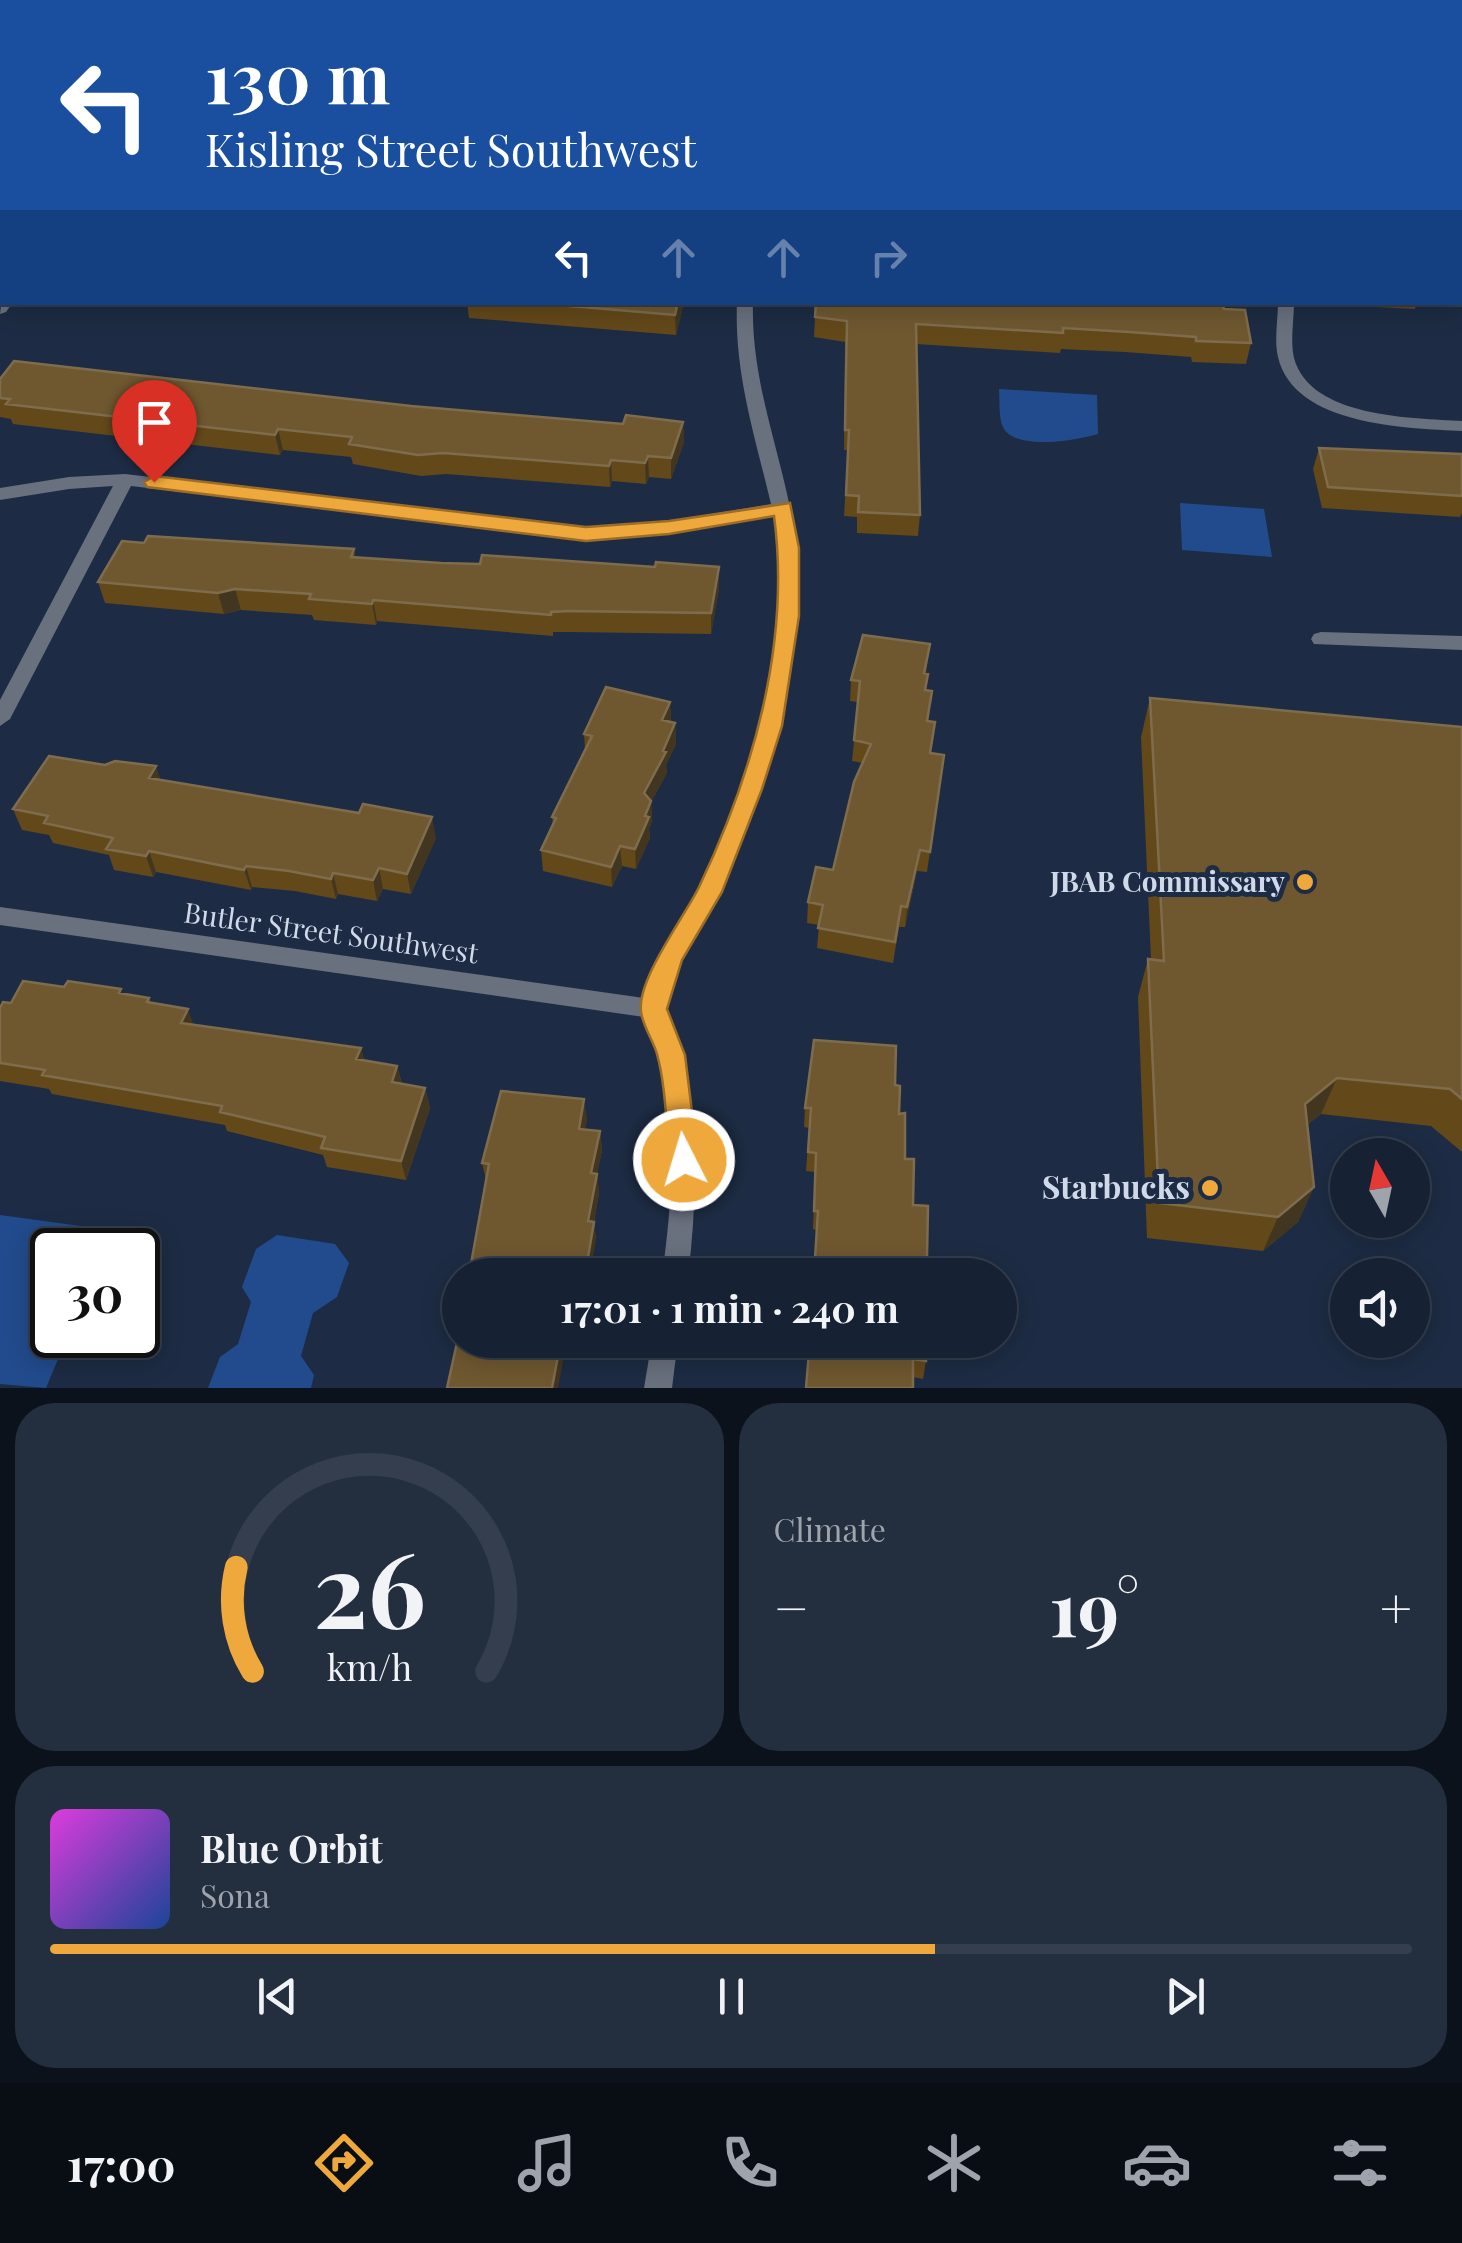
<!DOCTYPE html>
<html lang="en">
<head>
<meta charset="utf-8">
<style>
	body { margin:0; font-family:"Playfair Display",serif; background:#232e3f; color:#f1f3f6; height:100vh; display:flex; flex-direction:column; font-size:38px; white-space:nowrap }
	* { box-sizing:border-box; margin:0 }
	p { font-size:32px; color:#9ea3ac }
	.icon { flex:none; width:55px; height:55px; fill:none; stroke:currentColor; stroke-width:2; stroke-linecap:round; stroke-linejoin:round }
	.map { position:relative; height:1388px; overflow:hidden }
	.side { display:flex; flex-direction:column; gap:15px; padding:15px; background:#0c121c; flex:1 }
	.side>* { flex:none }
	.guide { position:absolute; left:0px; top:0px; width:1462px; height:305px; box-shadow:0 5px 25px #0003,0 0 0 2px #353e4e; background:#1a4fa0; color:#fff; overflow:hidden }
	.needle { width:65px; rotate:351deg }
	.controls { position:absolute; left:1330px; top:1138px; display:grid; gap:20px }
	.controls a { display:grid; place-items:center; width:100px; height:100px; border-radius:50%; background:#162133; box-shadow:0 5px 25px #0003,0 0 0 2px #353e4e; font-size:50px }
	.speed { position:absolute; left:30px; top:1228px; display:flex; gap:20px; font-size:50px; font-weight:700; text-align:center }
	.speed>* { display:grid; place-content:center; width:130px; height:130px; border-radius:50%; background:#162133; box-shadow:0 5px 25px #0003,0 0 0 2px #353e4e; line-height:1 }
	.speed .limit { border:5px solid #111; border-radius:15px; background:#fff; color:#111 }
	.pin { position:absolute; display:grid; place-items:center; width:85px; height:85px; color:#fff; margin:-102px -42px; border-radius:50% 50% 50% 0; rotate:-45deg; box-shadow:0 0 10px #0007 }
	.pin .icon { rotate:45deg }
	.me { position:absolute; width:110px; margin:-55px; rotate:355deg; stroke-linejoin:round; filter:drop-shadow(0 0 8px #0008) }
	.turn { display:flex; align-items:center; gap:35px; height:210px; padding:0 40px; font-size:45px }
	.turn .icon { width:130px; height:130px; stroke-width:2.5 }
	.turn b { display:block; font-size:70px; line-height:85px }
	.lanes { display:flex; align-items:center; height:95px; padding:0 40px; background:#0003; justify-content:center; gap:50px; direction:ltr }
	.lanes .off { opacity:.35 }
	.big { font-size:75px; font-weight:700; line-height:1.1 }
	.side .card { flex:1; display:flex; flex-direction:column; justify-content:center; gap:15px; min-width:0; padding:0 35px; border-radius:40px; background:#232e3f }
	.side .dial { align-items:center; gap:0 }
	.dial svg { height:260px; overflow:visible; fill:none; stroke:#353e4e; stroke-width:7; stroke-linecap:round; text-anchor:middle }
	.dial text { fill:#f1f3f6; stroke:none }
	.song { display:flex; align-items:center; gap:30px }
	.cover { width:120px; height:120px; border-radius:15px; background:linear-gradient(135deg,hsl(300 70% 55%),hsl(220 70% 35%)) }
	.played { height:10px; border-radius:5px; background:linear-gradient(90deg,#eea83c 65%,#353e4e 65%) }
	.keys { display:flex; justify-content:space-around; direction:ltr }
	.heat { display:flex; justify-content:space-between; align-items:center; font-size:55px; direction:ltr }
	.side .tiles { flex:1; display:grid; gap:15px; grid-template-columns:1fr 1fr }
	.card:last-child { grid-column:span 2 }
	.trip { position:absolute; left:442px; top:1258px; width:575px; height:100px; border-radius:50px; background:#162133; box-shadow:0 5px 25px #0003,0 0 0 2px #353e4e; font-weight:700; line-height:100px; text-align:center }
	.tab-bar { display:flex; height:160px; justify-content:space-around; align-items:center; background:#090d14; color:#9ea3ac }
	.tab-bar .icon { width:70px; height:70px }
	.tab-bar .active { color:#eea83c }
	.tab-bar b { font-size:45px; color:#f1f3f6 }
	.map>svg:first-child { display:block }
	.green { fill:#224b8d }
	.lines { fill:none; stroke-linecap:round; stroke-linejoin:round }
	.lane { fill:#69717e; fill-rule:evenodd }
	.street { fill:#69717e; fill-rule:evenodd }
	.wall { fill:#63481a }
	.shaded-wall { fill:#423621 }
	.building { fill:#6f5830; stroke:#7e6c4d; stroke-width:2.5 }
	.route { fill:#eea83c; stroke:#9b6d27; stroke-width:2.5 }
	.poi-dot { fill:#eea83c; stroke:#1d2c44; stroke-width:4 }
	.labels { text-anchor:middle; stroke-width:10; stroke-linejoin:round; paint-order:stroke }
	.poi-label { font-size:28px; font-weight:bold; fill:#cfd9e9; stroke:#1d2c44; text-anchor:end }
	.street-label { font-size:28px; fill:#cfd9e9; stroke:#1d2c44 }
	.near-poi-label { font-size:32px; font-weight:bold; fill:#cfd9e9; stroke:#1d2c44; text-anchor:end }
</style>
</head>
<body>
<div class="map">
<svg width="1462" height="1388" viewBox="0 0 1462 1388">
	<rect width="100%" height="100%" fill="#1d2c44"/>
	<!-- green -->
	<path class="green" d="M999,389L1097,395L1098,434C1077,440 1018,451 1004,429C998,419 1000,401 999,389Z
		M1180,503L1264,509L1272,557L1182,550Z
		M0,1215L110,1230L102,1250H52V1335H68L46,1388L0,1384Z
		M277,1235L335,1244L349,1263L337,1297L313,1313L301,1356L314,1375L311,1388H208L220,1357L238,1344L251,1302L242,1287L256,1249Z"/>
	<g class="lines">
		<!-- lane -->
		<path class="lane" d="M1321,632L1462,636V650L1314,644L1311,639L1314,634Z"/>
		<!-- street -->
		<path class="street" d="M581,0H593V2H581Z
			M932,0H989L990,2H933Z
			M1200,0H1260L1261,2H1201Z
			M1460,9H1462V17H1460Z
			M1460,25H1462V33H1460Z
			M1460,143H1462V151H1460Z
			M0,214H2V223H0Z
			M2,298V302H13L6,312L0,314Z
			M737,302H753C750,403 799,486 798,584C798,690 766,797 720,891C704,924 677,954 668,991C662,1017 676,1033 682,1056C686,1068 687,1081 689,1094C697,1155 696,1214 688,1275H662C672,1208 678,1121 658,1054C654,1042 648,1030 644,1017L0,925V907L644,998C651,957 681,925 699,888C756,776 793,641 774,515L669,533L587,540L131,486L10,719L0,726V700L113,486L69,489L0,500V488L69,477L125,474L587,528L669,521L771,504C755,436 734,373 737,302Z
			M1278,302H1294C1294,321 1290,340 1294,358C1310,418 1413,418 1462,421V431C1407,428 1294,426 1278,357C1274,340 1278,320 1278,302Z
			M652,1340H678L672,1388H644Z"/>
	</g>
	<!-- wall -->
	<path class="wall" d="M180,0H279L283,2H183Z
		M2,55V108L0,106V56Z
		M467,302H684L676,335L469,318Z
		M1357,302H1417L1415,309L1358,306Z
		M1224,309L1251,343L1246,364L1192,362L1191,357L1125,352L1061,349L1060,353L916,344L920,515L918,536L857,533V517L844,516L848,450H844L845,342L814,337L815,317Z
		M0,379L411,406L623,424L683,422L684,442L671,479L649,477L646,484L612,481L610,487L446,474L421,476L353,464L351,457L283,450L280,455L13,424L11,419L0,417Z
		M1319,448L1462,454V513L1460,517L1322,508L1313,469Z
		M144,543L354,549L355,557L441,563L655,567H719V588L711,634L570,632H553V636L377,621L376,625L314,620L312,615L241,610L224,614L105,603L98,582Z
		M930,644L926,674H928L926,690L931,754L944,755L927,872L917,871L905,927H899L893,963L817,948L819,925L807,923L808,902L833,870L863,763L852,761L858,702L850,701L851,680Z
		M1150,698L1462,727V1152L1431,1126L1321,1114L1307,1125L1314,1187L1298,1222L1263,1251L1147,1238L1138,997L1148,959H1151L1141,737Z
		M670,702L671,722L675,723L676,744L666,765L667,773L651,802L652,821L649,829L650,838L636,869L622,866L612,887L543,871L541,850L553,825L552,817L585,749L584,734Z
		M161,781L436,838L411,894L383,889L377,901L338,894L336,899L295,891L252,887L251,890L156,872L153,877L114,870L109,855L53,843L49,835L22,830L13,809Z
		M64,987L149,998L151,1003L194,1025L361,1048L364,1061L397,1066L402,1084L425,1088L430,1108L406,1180L327,1167L323,1155L227,1131L225,1125L52,1094L49,1089L0,1081V1008L11,1003Z
		M895,1085L905,1159L913,1205L927,1257L924,1275L813,1229L815,1172L806,1171L809,1128L804,1127L805,1108Z
		M587,1119L585,1129L600,1131L602,1150L597,1174L599,1193L594,1222L596,1240L486,1180L482,1163Z
		M926,1340V1361L923,1379L913,1377L806,1388Z"/>
	<!-- shaded-wall -->
	<path class="shaded-wall" d="M678,302L684,303L676,335L675,315Z
		M683,422L684,442L671,479V458Z
		M278,429L283,450L280,455L275,435Z
		M648,456L649,477L646,484L645,463Z
		M611,460L612,481L610,487L609,466Z
		M719,567V588L711,634V613Z
		M235,589L241,610L224,614L218,593Z
		M373,600L377,621L376,625L372,604Z
		M670,702L671,723L662,720Z
		M675,723L676,744L666,765L667,773L651,802L652,821L649,829L650,838L636,869L635,849L644,793Z
		M156,766L163,787L149,778Z
		M432,817L436,838L411,894L407,874Z
		M620,846L622,866L612,887L611,867Z
		M920,850L917,871L905,927L907,907Z
		M149,851L156,872L153,877L146,856Z
		M246,866L252,887L251,890L244,870Z
		M379,868L383,889L377,901L373,880Z
		M333,873L338,894L336,899L331,879Z
		M188,1009L195,1029L181,1023Z
		M361,1048L366,1067L356,1059Z
		M397,1066L402,1086L392,1082Z
		M1337,1078L1321,1114L1289,1140L1305,1104Z
		M425,1088L430,1108L406,1180L401,1161Z
		M584,1099L587,1119L582,1148L579,1129Z
		M600,1131L602,1150L593,1192L591,1173Z
		M597,1174L599,1193L594,1222L596,1240L590,1275H585L588,1221Z
		M1314,1187L1298,1222L1263,1251L1278,1217Z
		M561,1340H567L558,1388H552Z"/>
	<!-- building -->
	<path class="building" d="M205,0H279L283,2H209Z
		M344,0H403L401,2H343Z
		M2,55V92L0,91V56Z
		M0,132H2V166L0,168Z
		M522,302H678L675,315Z
		M816,302L1222,303L1224,309L1245,310L1251,343L1196,341V337L1129,332L1063,328V333L916,324L920,515L858,512L859,496L846,495L849,430H845L847,321L815,317Z
		M14,361L411,406L623,424L626,415L683,422L671,458L648,456L645,463L611,460L609,466L443,453L418,455L349,444L352,437L278,429L275,435L6,404L10,399L0,398V379Z
		M1319,448L1462,454V496L1328,487Z
		M148,536L354,549L351,557L441,563L480,564L482,555L655,567L656,562L719,567L711,613L568,611L551,612V615L373,600L372,604L309,599L311,594L235,589L218,593L98,582L122,541L144,543Z
		M863,635L930,644L924,673L928,674L925,690L932,691L927,721L935,722L930,753L944,755L930,852L920,850L907,907L901,906L895,942L818,928L823,905L808,902L816,867L833,870L854,782L871,744L854,740L860,681L851,680Z
		M606,687L670,702L662,720L675,723L663,751L666,752L644,793L651,801L645,816L649,817L635,849L620,846L611,867L541,850L556,818L552,817L592,736L584,734Z
		M1150,698L1462,727V1099L1450,1089L1337,1078L1305,1104L1314,1187L1278,1217L1159,1203L1148,959L1164,961Z
		M49,756L105,765L115,761L156,766L149,778L359,813L363,804L432,817L407,874L379,868L373,880L333,873L331,879L289,871L246,866L244,870L149,851L146,856L106,849L113,838L44,823L48,816L13,809Z
		M23,981L64,987L68,981L121,989L119,993L149,998L147,1002L188,1009L181,1023L361,1048L356,1059L397,1066L392,1082L425,1088L401,1161L321,1148L325,1137L220,1112L222,1106L42,1075L45,1070L0,1063V1008L3,1002L11,1003Z
		M814,1040L896,1046L895,1085L900,1086L899,1114L905,1113V1159H914L913,1205L928,1206L927,1257H923L924,1275H814L818,1211H814L816,1153L808,1152L811,1108H805Z
		M501,1091L584,1099L579,1129L600,1131L591,1173L597,1174L588,1221L594,1222L585,1275H469L489,1164L482,1163Z
		M460,1329V1340H561L552,1388H447Z
		M810,1340H926V1361L913,1359V1388H806Z"/>
	<!-- route -->
	<path class="route" d="M154,476L586,527L669,521L790,503L799,548V616L782,726L762,789L722,892L682,960L667,1009L685,1055L698,1160L694,1169L684,1173L674,1169L670,1160C666,1126 666,1087 657,1054C653,1040 642,1025 641,1011C637,979 685,916 699,887C753,774 791,642 774,516L669,534L586,541L147,487L144,482Z"/>
	<!-- markers -->
	<g class="poi-dot">
		<circle cx="1305" cy="882" r="10"/>
		<circle cx="1210" cy="1188" r="10"/>
	</g>
	<g class="labels">
		<!-- poi labels -->
		<g class="poi-label">
			<text x="1285" y="892">JBAB Commissary</text>
		</g>
		<!-- street labels -->
		<g class="street-label">
			<text transform="translate(331 933) rotate(8)" y="10">Butler Street Southwest</text>
		</g>
		<!-- near-poi labels -->
		<g class="near-poi-label">
			<text x="1190" y="1199">Starbucks</text>
		</g>
	</g>
</svg>
<div class="controls">
<a><svg class="needle" viewBox="-14 -14 28 28"><path d="M0-13l5 13h-10z" fill="#e53935"/><path d="M0 13l5-13h-10z" fill="#9ea3ac"/></svg></a>
<a><svg class="icon" aria-label="sound" viewBox="0 0 24 24"><path d="M4 9h4l5-4v14l-5-4H4zM17 9q2 3 0 6"/></svg></a>
</div>
<div class="speed"><div class="limit">30</div></div>
<div class="pin" style="left:154px;top:482px;background:#d93025"><svg class="icon" aria-label="arrive" viewBox="0 0 24 24"><path d="M6 21V4h12l-3 4 3 4H6"/></svg></div>
<svg class="me" style="left:684px;top:1160px" viewBox="-20 -20 40 40"><circle r="17" fill="#eea83c" stroke="#fff" stroke-width="3"/><path d="M0-11L8 9 0 5-8 9z" fill="#fff"/></svg>
<div class="trip">17:01 · 1 min · 240 m</div>
<div class="guide">
<div class="turn"><svg class="icon" aria-label="left" viewBox="0 0 24 24"><path d="M17 20v-9H6M10 6l-5 5 5 5"/></svg><div><b>130 m</b>Kisling Street Southwest</div></div>
<div class="lanes"><svg class="icon" aria-label="left" viewBox="0 0 24 24"><path d="M17 20v-9H6M10 6l-5 5 5 5"/></svg><svg class="icon off" aria-label="ahead" viewBox="0 0 24 24"><path d="M12 20V5M6 11l6-6 6 6"/></svg><svg class="icon off" aria-label="ahead" viewBox="0 0 24 24"><path d="M12 20V5M6 11l6-6 6 6"/></svg><svg class="icon off" aria-label="right" viewBox="0 0 24 24"><path d="M7 20v-9h11M14 6l5 5-5 5"/></svg></div>
</div>
</div>
<section class="side">
<div class="tiles">
<div class="card dial"><svg viewBox="0 0 100 80">
<path d="M14 69A42 42 0 1 1 86 69"/>
<path d="M14 69A42 42 0 0 1 9 37" stroke="#eea83c"/>
<text x="50" y="56" font-size="32" font-weight="700">26</text>
<text x="50" y="72" font-size="11">km/h</text>
</svg></div>
<div class="card"><p>Climate</p>
<div class="heat"><a>−</a><b class="big">19°</b><a>+</a></div>
</div>
<div class="card">
<div class="song"><i class="cover"></i><div><b>Blue Orbit</b><p>Sona</p></div></div>
<div class="played"></div>
<div class="keys"><svg class="icon" aria-label="previous" viewBox="0 0 24 24"><path d="M18 5L8 12l10 7zM5 5v14"/></svg><svg class="icon" aria-label="pause" viewBox="0 0 24 24"><path d="M8 5v14M16 5v14"/></svg><svg class="icon" aria-label="next" viewBox="0 0 24 24"><path d="M6 5l10 7-10 7zM19 5v14"/></svg></div>
</div>
</div>
</section>
<nav class="tab-bar">
<b>17:00</b>
<svg class="icon active" aria-label="directions" viewBox="0 0 24 24"><path d="M12 3l9 9-9 9-9-9zM9 14v-3h6M13 9l2 2-2 2"/></svg>
<svg class="icon" aria-label="music" viewBox="0 0 24 24"><path d="M9 18V5l10-2v13"/><circle cx="6" cy="18" r="3"/><circle cx="16" cy="16" r="3"/></svg>
<svg class="icon" aria-label="phone" viewBox="0 0 24 24"><path d="M5 4h4l2 5-3 2q2 4 5 5l2-3 5 2v4C11 20 4 13 5 4z"/></svg>
<svg class="icon" aria-label="climate" viewBox="0 0 24 24"><path d="M12 3v18M4 7l16 10M4 17L20 7"/></svg>
<svg class="icon" aria-label="car" viewBox="0 0 24 24"><path d="M5 17H2v-5l4-1 3-4h7l3 4 3 1v5h-3M9 17h6M6 11h13"/><circle cx="7" cy="17" r="2"/><circle cx="17" cy="17" r="2"/></svg>
<svg class="icon" aria-label="filters" viewBox="0 0 24 24"><path d="M4 7h16M4 17h16"/><circle cx="9" cy="7" r="2"/><circle cx="15" cy="17" r="2"/></svg>
</nav>
</body>
</html>
